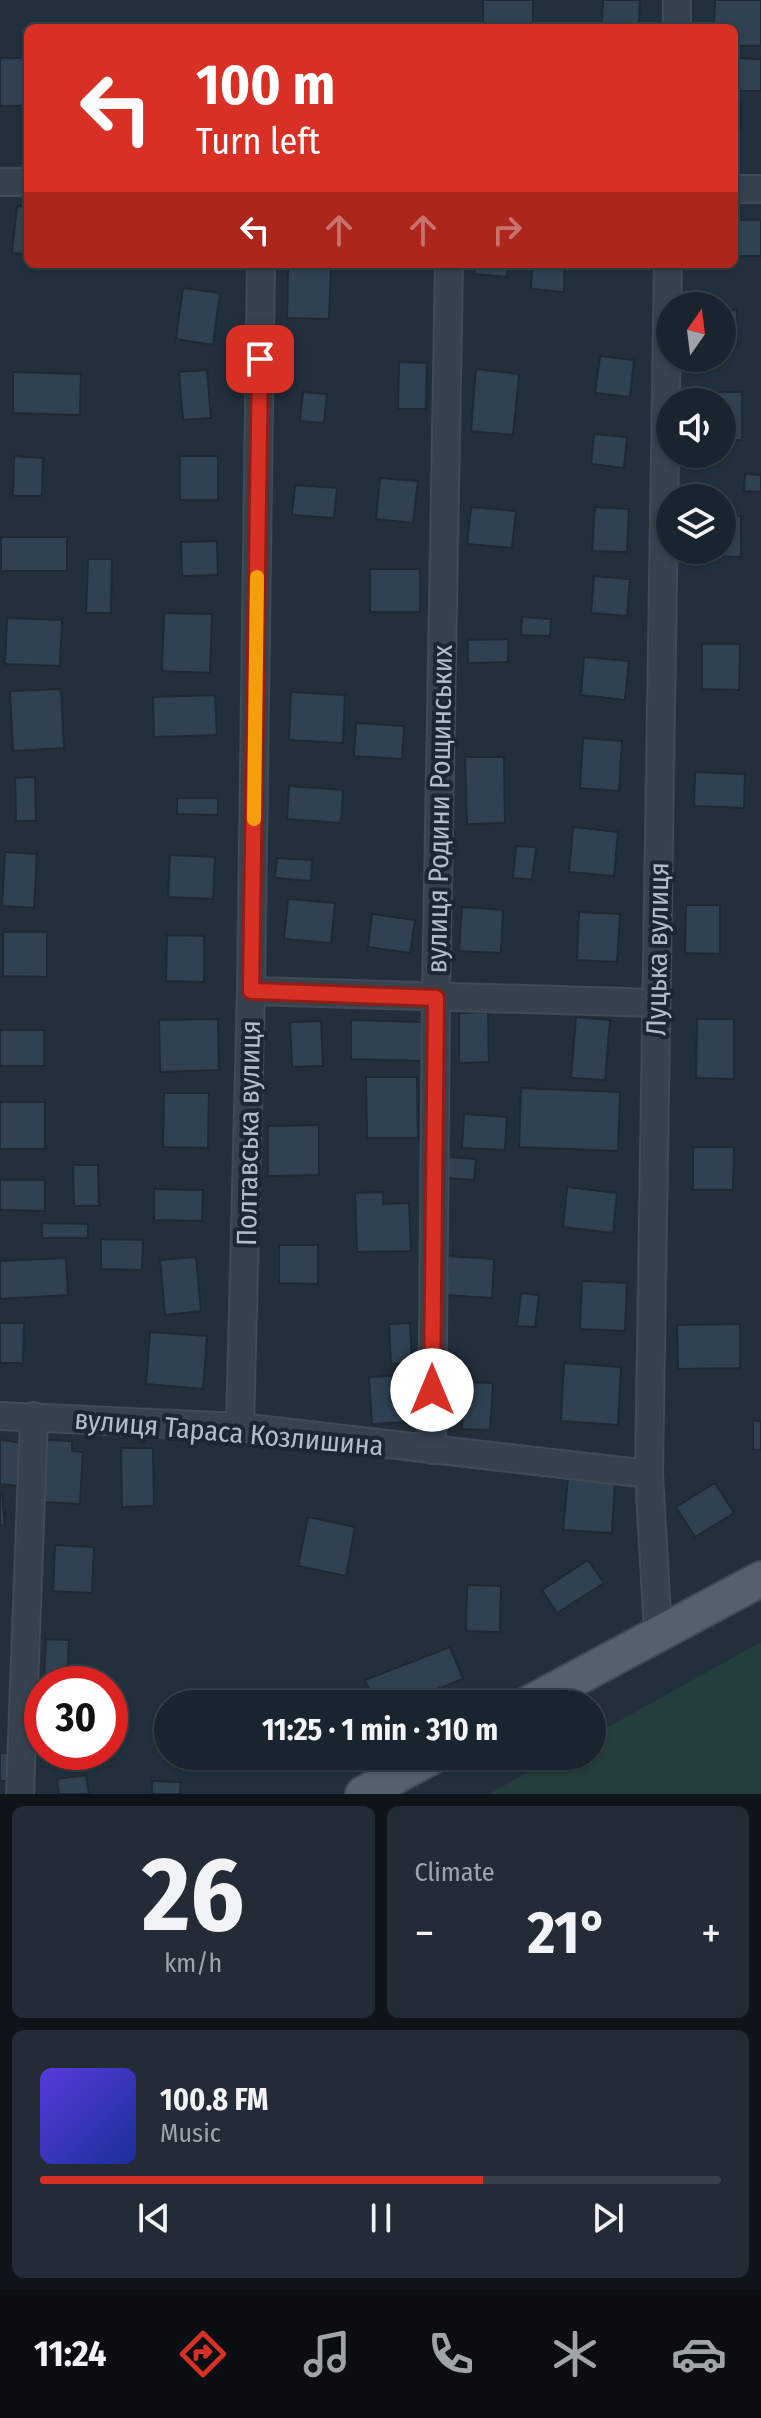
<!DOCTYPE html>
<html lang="en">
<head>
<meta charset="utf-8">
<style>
	body { margin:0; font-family:"Fira Sans Condensed",sans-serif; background:#232c36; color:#f1f3f6; height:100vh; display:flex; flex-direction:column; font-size:30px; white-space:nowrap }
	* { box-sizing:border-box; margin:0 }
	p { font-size:26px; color:#9fa4aa }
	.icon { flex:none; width:44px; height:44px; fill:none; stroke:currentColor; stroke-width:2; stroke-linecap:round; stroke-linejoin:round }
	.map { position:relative; height:1794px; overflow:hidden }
	.drawer { display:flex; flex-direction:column; gap:12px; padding:12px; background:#0e1419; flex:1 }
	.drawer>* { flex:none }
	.hud { position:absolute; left:24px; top:24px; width:714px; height:244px; border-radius:12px; box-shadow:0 2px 6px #0004,0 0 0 2px #38414a; background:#d93025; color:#fff; overflow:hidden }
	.needle { width:52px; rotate:14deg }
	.buttons { position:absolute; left:656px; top:292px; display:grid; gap:16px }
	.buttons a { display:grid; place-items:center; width:80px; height:80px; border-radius:50%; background:#1a242e; box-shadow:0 2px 6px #0004,0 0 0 2px #38414a; font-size:40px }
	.speed { position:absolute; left:24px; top:1666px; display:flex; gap:16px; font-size:40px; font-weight:700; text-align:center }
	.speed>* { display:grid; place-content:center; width:104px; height:104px; border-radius:50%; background:#1a242e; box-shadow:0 2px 6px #0004,0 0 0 2px #38414a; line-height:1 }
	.speed .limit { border:12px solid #d22; background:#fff; color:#111 }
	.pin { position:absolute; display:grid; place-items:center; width:68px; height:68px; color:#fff; margin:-34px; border-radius:16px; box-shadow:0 4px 12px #0006 }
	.me { position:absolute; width:88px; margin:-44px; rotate:0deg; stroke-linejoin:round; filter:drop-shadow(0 0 6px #0008) }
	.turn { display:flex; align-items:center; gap:28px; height:168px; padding:0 40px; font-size:36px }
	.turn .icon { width:104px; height:104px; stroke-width:2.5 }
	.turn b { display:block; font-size:56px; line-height:68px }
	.lanes { display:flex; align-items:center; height:76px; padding:0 40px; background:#0003; justify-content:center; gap:40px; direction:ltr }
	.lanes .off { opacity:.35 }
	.big { font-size:60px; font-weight:700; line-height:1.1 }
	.drawer .tile { flex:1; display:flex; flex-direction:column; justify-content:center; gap:12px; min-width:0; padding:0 28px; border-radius:12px; background:#232c36 }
	.drawer .dial { align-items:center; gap:0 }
	.dial b { font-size:104px; line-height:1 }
	.song { display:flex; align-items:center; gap:24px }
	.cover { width:96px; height:96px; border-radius:12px; background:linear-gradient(135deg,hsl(250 70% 55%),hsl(230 70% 35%)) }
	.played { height:8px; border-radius:4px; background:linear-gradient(90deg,#d93025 65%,#38414a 65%) }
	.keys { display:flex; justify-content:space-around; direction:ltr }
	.heat { display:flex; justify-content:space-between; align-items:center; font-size:44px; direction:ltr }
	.drawer .tiles { flex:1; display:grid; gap:12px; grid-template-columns:1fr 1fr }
	.tile:last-child { grid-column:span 2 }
	.trip { position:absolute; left:154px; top:1690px; width:452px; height:80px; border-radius:40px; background:#1a242e; box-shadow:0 2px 6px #0004,0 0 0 2px #38414a; font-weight:700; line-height:80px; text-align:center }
	.dock { display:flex; height:128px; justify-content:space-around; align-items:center; background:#0a0e12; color:#9fa4aa }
	.dock .icon { width:56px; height:56px }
	.dock .selected { color:#d93025 }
	.dock b { font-size:36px; color:#f1f3f6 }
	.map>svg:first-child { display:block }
	.green { fill:#243e3e }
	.building { fill:#304252; stroke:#1d2934; stroke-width:2 }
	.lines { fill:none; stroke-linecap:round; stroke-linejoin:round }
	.minor-casing { stroke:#3f4b56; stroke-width:30 }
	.major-casing { stroke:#3f4b56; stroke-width:38 }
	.minor { stroke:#36424d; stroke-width:26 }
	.major { stroke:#53616d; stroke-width:34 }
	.route-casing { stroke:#8d1f18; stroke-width:20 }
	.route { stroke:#d93025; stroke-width:14 }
	.slow { stroke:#f59e0b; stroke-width:14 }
	.labels { text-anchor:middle; stroke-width:8; stroke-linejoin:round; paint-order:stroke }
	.street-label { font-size:28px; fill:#b1bdc9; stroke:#1b2732 }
</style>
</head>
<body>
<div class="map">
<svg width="761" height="1794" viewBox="0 0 761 1794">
	<rect width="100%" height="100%" fill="#22303d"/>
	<!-- green -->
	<path class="green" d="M761,1642V1794H489L557,1756H592V1736Z"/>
	<!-- building -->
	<path class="building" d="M483,0H533V28H483Z
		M603,0H640L639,24L602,23Z
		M715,0H761V46H734V28H714Z
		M0,58H28V106H0Z
		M734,58L761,59V91H734Z
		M734,102H741V132H734Z
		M17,206L28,207V254L12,253Z
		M734,220H761V256H734Z
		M288,264H331L329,319L287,318Z
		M475,264H508L507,277L474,274Z
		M532,264H565L564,292L531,289Z
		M595,264H633V269Z
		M183,288L220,293L213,345L176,339Z
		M737,310L738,346L722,347V311Z
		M600,356L634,360L630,397L595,393Z
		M399,362L427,363L426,409H398Z
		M476,369L519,374L513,435L471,431Z
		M207,370L211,418L183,420L179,372Z
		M13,372L81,374L80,415L13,413Z
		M303,392L327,394L324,423L300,421Z
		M709,392H742V440H722V402H709Z
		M594,434L627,437L624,468L591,464Z
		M14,456L43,458L42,496H13Z
		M180,456H218V500H180Z
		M745,474L761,475V492L744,491Z
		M380,478L418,481L413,523L376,519Z
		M295,485L337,488L334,518L292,515Z
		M471,507L516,511L512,548L467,544Z
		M595,507L629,509L627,552L592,551Z
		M722,516H741V557L705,556L706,550H722Z
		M1,537H67V571H1Z
		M217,541L218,575L182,576L181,542Z
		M88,559H112L111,613H86Z
		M370,569H420V612H370Z
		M594,576L630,579L627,616L591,613Z
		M164,613L212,614L210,673L162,671Z
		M522,617L551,619L550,636L521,635Z
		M7,618L62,620L60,666L5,664Z
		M508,639V662L468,663V640Z
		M702,644H740L739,690L702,689Z
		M584,657L629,661L625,700L581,695Z
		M61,689L64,748L13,751L10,691Z
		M291,692L345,695L343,743L289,740Z
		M215,695L217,735L154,737L153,697Z
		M356,723L404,726L402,759L354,756Z
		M583,738L622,741L619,791L580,788Z
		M465,757H504L505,823L467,824Z
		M695,772L745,774L744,808L694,806Z
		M35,777L36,821H16L15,778Z
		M289,786L343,790L341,823L287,819Z
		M177,798H218V815L177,814Z
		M573,827L618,832L614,876L569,872Z
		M516,846L536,847L532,880L513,878Z
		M5,852L37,854L34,908L2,906Z
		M170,855L215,857L213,899L168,897Z
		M277,858L312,860L311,881L275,878Z
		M288,899L335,903L331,943L284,939Z
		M686,905H720V954L685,953Z
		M462,907L503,910L501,953L459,951Z
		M579,912L620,914L617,962L577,960Z
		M372,914L415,920L410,953L368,947Z
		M3,932H47V977L3,976Z
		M167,935L204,936V982L166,981Z
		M488,1012L489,1062L459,1063V1013Z
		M576,1017L610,1020L605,1080L571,1078Z
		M218,1019L219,1070L160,1072L159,1020Z
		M697,1019H734V1079L696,1078Z
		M351,1020L424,1022L423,1061L351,1059Z
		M321,1021L323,1066L292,1067L290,1022Z
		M0,1030H44V1066H0Z
		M366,1077H417L418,1138H367Z
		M521,1088L620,1092L618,1151L519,1147Z
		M164,1093H209L208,1148L163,1147Z
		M0,1102H45V1149H0Z
		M464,1114L507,1117L505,1150L462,1148Z
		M319,1125V1175L268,1176V1126Z
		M693,1147H734L733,1190H693Z
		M448,1157L476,1159L474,1180L446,1178Z
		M73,1165H98L99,1206H74Z
		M0,1180H45V1211L0,1210Z
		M567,1187L617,1193L613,1233L563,1227Z
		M154,1189L203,1190L202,1221L154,1220Z
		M383,1192V1204L409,1203L411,1251L357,1252L355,1193Z
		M42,1223L88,1224V1238H42Z
		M101,1239L143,1240L142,1270L101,1269Z
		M279,1245H318V1284L279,1283Z
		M448,1256L494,1259L492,1298L446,1295Z
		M196,1257L201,1311L165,1315L160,1260Z
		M66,1258L68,1295L0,1299V1261Z
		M582,1281L627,1283L625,1331L580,1329Z
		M521,1293L539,1295L535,1327L517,1326Z
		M0,1323H24L23,1363H0Z
		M410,1323L412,1363L391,1364L389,1324Z
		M740,1324V1368L678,1369L677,1325Z
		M150,1332L207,1336L203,1389L146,1384Z
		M564,1363L621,1367L618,1425L561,1421Z
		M409,1375L412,1422L372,1424L369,1377Z
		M465,1382L493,1383L490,1430L462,1429Z
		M753,1421H761V1450H753Z
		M0,1440L23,1443L17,1486L0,1484Z
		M47,1440L72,1441V1451L83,1452L80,1504L44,1502Z
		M121,1448H153L154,1506L122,1507Z
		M568,1478L615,1482L612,1533L563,1530Z
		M715,1483L734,1513L695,1537L676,1507Z
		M0,1494H2L5,1525L0,1526Z
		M308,1517L355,1527L346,1576L298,1566Z
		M55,1545L94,1547L92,1593L53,1591Z
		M588,1560L604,1583L557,1613L542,1590Z
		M467,1585L501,1586L500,1632L466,1631Z
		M46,1639L69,1640L67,1682L44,1681Z
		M450,1647L463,1679L400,1704H375L365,1680Z
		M0,1753H12L13,1781H0Z
		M86,1775L89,1794H59L57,1779Z
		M152,1781L181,1782L180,1794H152Z"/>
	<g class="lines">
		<defs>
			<path id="minor" d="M677,28V0
				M0,182H28
				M734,189H761
				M251,991L656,1003
				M0,1416L240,1427L649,1474
				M240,1427L251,991L261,264
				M432,1450L436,998L449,264
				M658,1633L649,1474L668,264
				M20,1794L34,1416"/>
			<path id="major" d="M528,1704L761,1579
				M363,1794L433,1756"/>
		</defs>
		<!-- minor casing -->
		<use href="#minor" class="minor-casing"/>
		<!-- major casing -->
		<use href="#major" class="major-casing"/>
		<!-- minor -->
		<use href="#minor" class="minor"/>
		<!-- major -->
		<use href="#major" class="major"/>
	</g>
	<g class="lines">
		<defs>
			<path id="route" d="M260,359L251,991L436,998L432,1390"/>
		</defs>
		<!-- route casing -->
		<use href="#route" class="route-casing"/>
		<!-- route -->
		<use href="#route" class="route"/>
		<!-- slow -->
		<path class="slow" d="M254,819L257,577"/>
	</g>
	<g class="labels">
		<!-- street labels -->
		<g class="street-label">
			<text transform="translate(439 809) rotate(-89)" y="10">вулиця Родини Рощинських</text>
			<text transform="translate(657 949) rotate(-89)" y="10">Луцька вулиця</text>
			<text transform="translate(248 1133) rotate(-89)" y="10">Полтавська вулиця</text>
			<text transform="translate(229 1432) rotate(5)" y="10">вулиця Тараса Козлишина</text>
		</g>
	</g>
</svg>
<div class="buttons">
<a><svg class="needle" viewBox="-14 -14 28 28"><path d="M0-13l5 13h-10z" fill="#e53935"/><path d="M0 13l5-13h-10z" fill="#9fa4aa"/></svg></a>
<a><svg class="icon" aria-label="sound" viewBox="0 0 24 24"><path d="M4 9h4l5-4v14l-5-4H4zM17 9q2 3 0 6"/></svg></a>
<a><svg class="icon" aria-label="layers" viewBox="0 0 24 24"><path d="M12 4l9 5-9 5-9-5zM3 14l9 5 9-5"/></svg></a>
</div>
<div class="speed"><div class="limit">30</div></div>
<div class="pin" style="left:260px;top:359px;background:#d93025"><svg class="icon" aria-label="arrive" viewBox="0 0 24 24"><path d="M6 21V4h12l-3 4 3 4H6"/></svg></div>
<svg class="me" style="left:432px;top:1390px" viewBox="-20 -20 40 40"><circle r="19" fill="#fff"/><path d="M0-13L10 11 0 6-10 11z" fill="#d93025"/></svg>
<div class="trip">11:25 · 1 min · 310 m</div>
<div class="hud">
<div class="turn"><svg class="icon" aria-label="left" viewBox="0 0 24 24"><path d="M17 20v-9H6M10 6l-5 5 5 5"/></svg><div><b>100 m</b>Turn left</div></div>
<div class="lanes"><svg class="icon" aria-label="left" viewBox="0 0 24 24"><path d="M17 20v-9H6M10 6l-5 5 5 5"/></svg><svg class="icon off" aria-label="ahead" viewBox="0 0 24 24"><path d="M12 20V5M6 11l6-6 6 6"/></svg><svg class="icon off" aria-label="ahead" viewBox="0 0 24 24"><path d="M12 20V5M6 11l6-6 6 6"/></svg><svg class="icon off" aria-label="right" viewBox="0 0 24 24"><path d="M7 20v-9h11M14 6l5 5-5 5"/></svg></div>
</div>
</div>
<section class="drawer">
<div class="tiles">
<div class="tile dial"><b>26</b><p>km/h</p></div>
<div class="tile"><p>Climate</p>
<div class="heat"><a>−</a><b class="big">21°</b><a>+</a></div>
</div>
<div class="tile">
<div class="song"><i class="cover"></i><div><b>100.8 FM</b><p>Music</p></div></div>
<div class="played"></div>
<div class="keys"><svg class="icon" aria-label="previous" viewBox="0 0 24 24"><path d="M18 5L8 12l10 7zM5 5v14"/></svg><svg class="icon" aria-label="pause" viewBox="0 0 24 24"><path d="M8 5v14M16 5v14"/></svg><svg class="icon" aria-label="next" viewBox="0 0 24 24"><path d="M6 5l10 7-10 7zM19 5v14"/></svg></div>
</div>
</div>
</section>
<nav class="dock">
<b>11:24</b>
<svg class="icon selected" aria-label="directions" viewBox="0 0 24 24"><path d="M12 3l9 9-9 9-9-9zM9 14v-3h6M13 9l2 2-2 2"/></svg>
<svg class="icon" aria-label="music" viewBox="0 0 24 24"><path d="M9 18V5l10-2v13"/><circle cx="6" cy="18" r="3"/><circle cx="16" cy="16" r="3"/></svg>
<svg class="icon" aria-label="phone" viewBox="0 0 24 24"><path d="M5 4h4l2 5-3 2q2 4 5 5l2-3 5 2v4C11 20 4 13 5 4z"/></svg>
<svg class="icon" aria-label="climate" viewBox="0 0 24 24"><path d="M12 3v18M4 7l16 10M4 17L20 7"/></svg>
<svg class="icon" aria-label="car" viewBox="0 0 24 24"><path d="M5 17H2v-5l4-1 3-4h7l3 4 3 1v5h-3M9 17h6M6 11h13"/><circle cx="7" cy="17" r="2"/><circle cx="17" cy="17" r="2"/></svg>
</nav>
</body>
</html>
